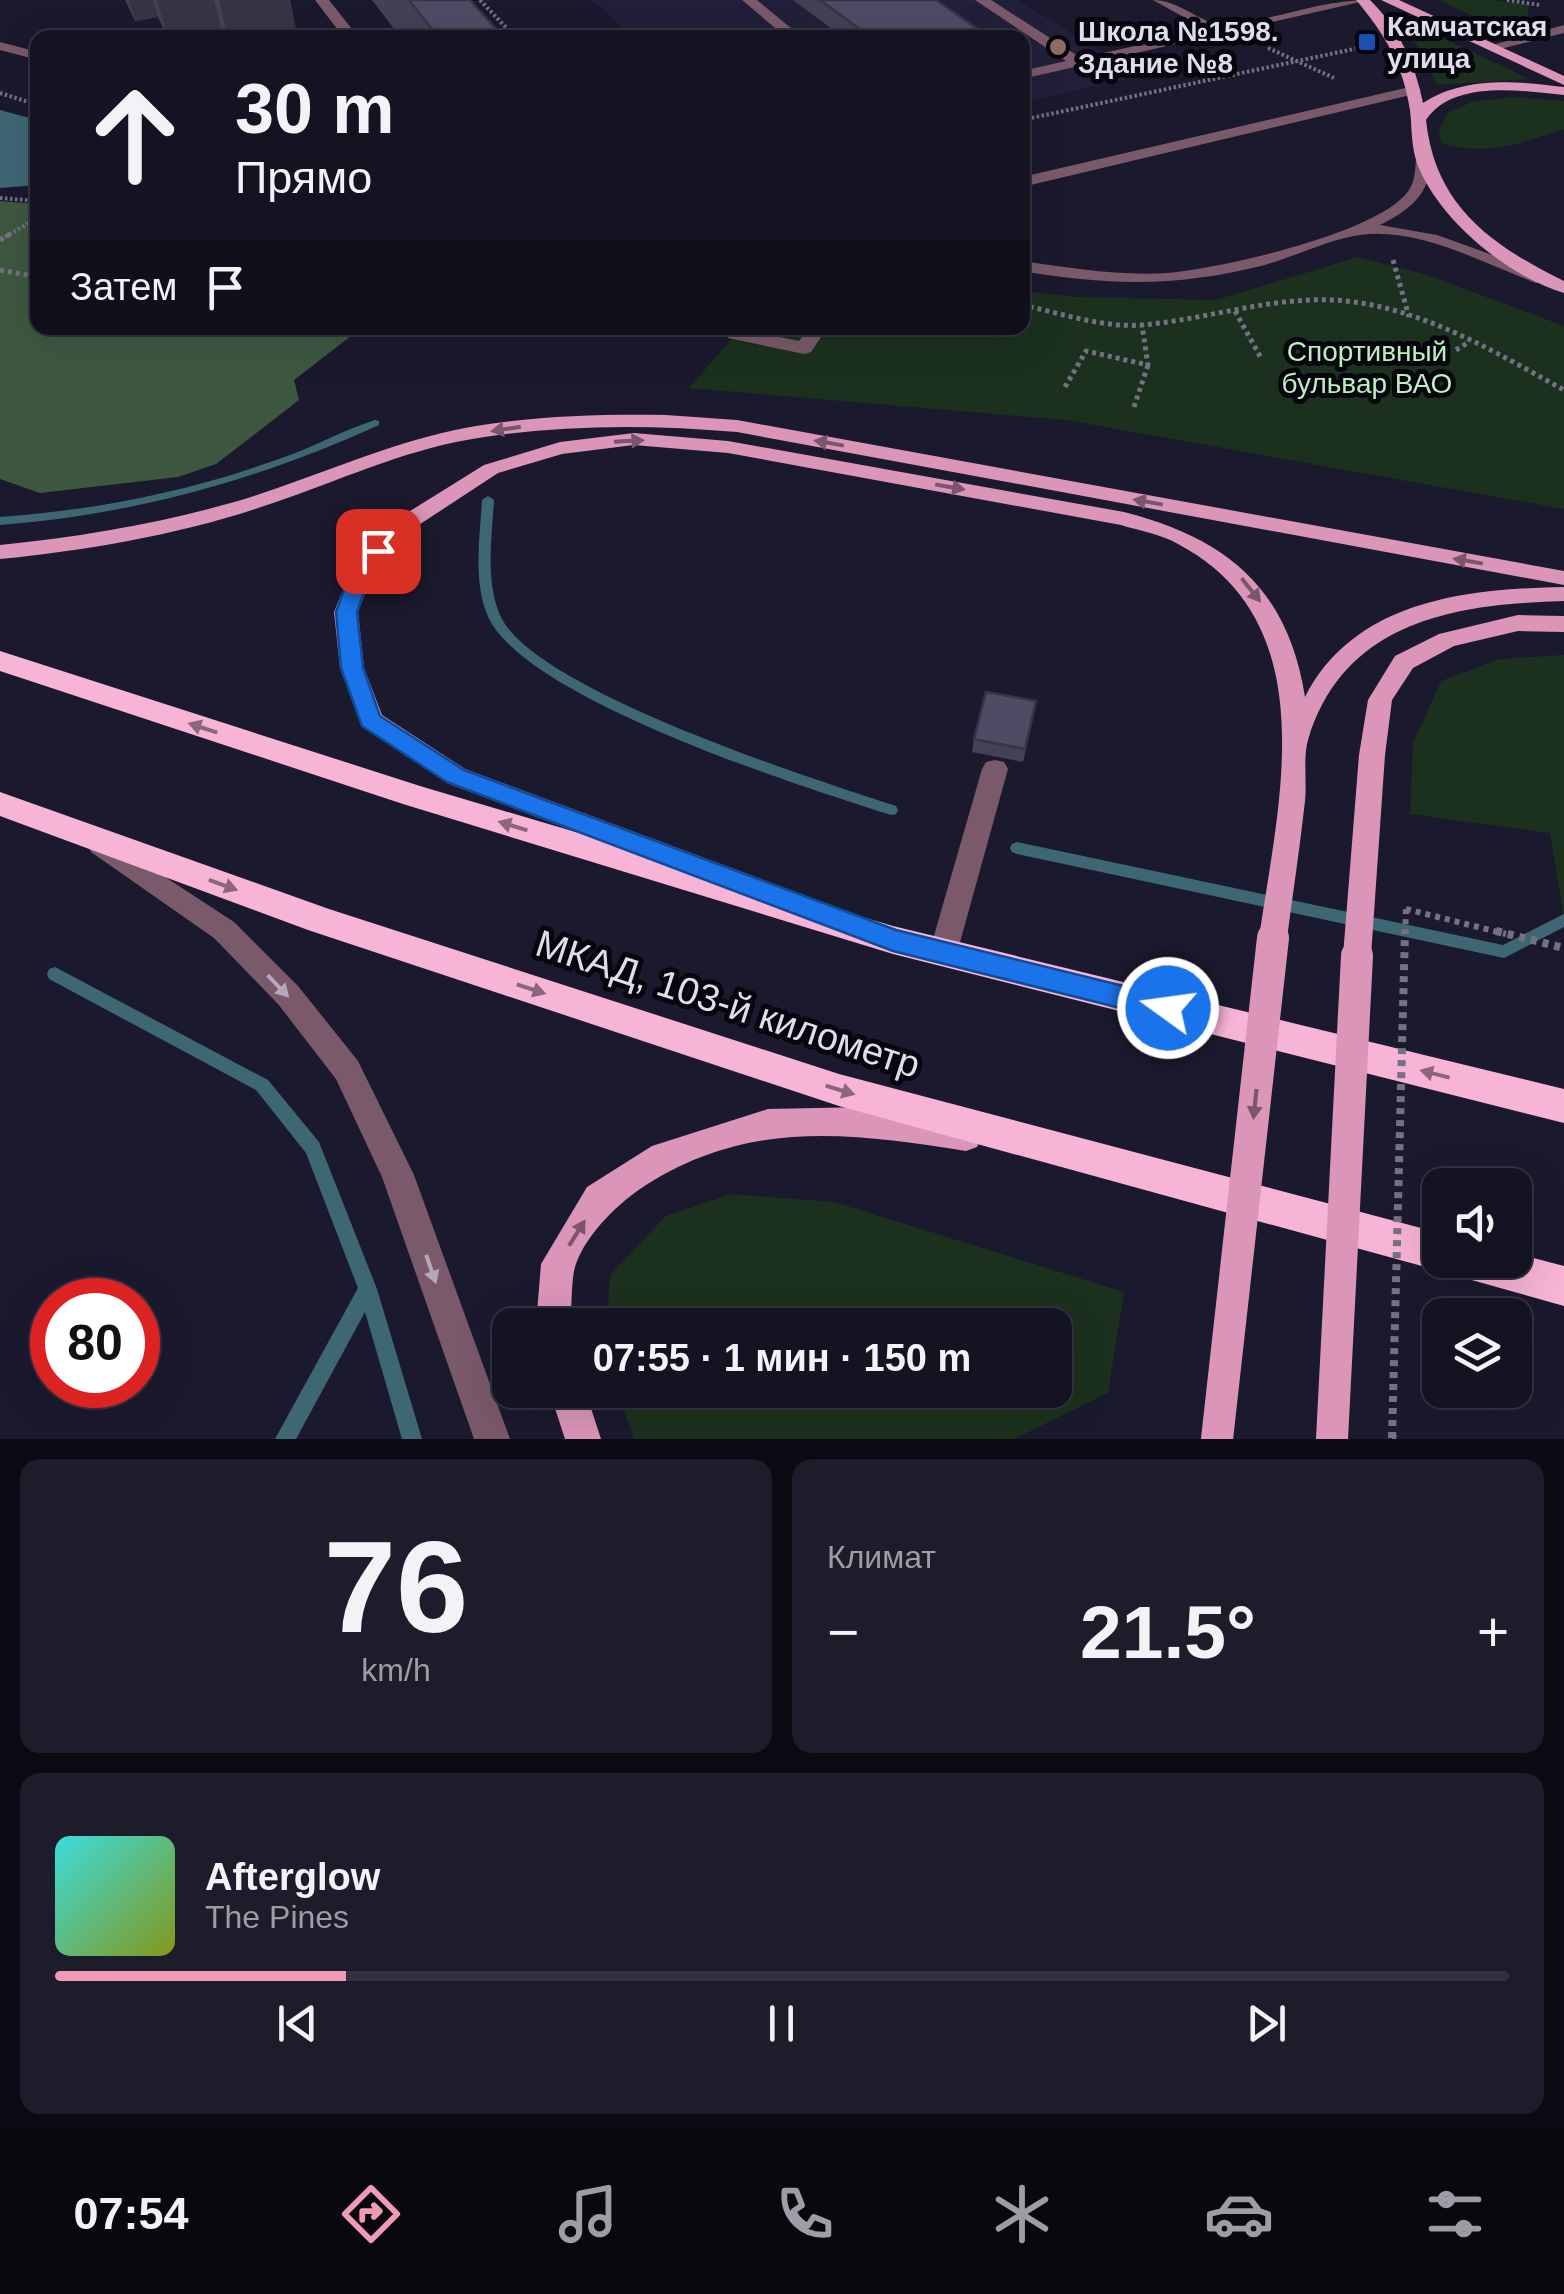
<!DOCTYPE html>
<html lang="ru">
<head>
<meta charset="utf-8">
<style>
	body { margin:0; font-family:Arial,sans-serif; background:#1d1c2a; color:#f1f3f6; height:100vh; display:flex; flex-direction:column; font-size:38px; white-space:nowrap }
	* { box-sizing:border-box; margin:0 }
	p { font-size:32px; color:#9d9ea5 }
	.icon { flex:none; width:55px; height:55px; fill:none; stroke:currentColor; stroke-width:2; stroke-linecap:round; stroke-linejoin:round }
	.map { position:relative; height:1439px; overflow:hidden }
	.sheet { display:flex; flex-direction:column; gap:20px; padding:20px; background:#0b0a13; flex:1 }
	.sheet>* { flex:none }
	.guide { position:absolute; left:30px; top:30px; width:1000px; height:305px; border-radius:20px; box-shadow:0 10px 40px #0002,0 0 0 2px #333240; background:#141322; color:#f1f3f6; overflow:hidden }
	.tools { position:absolute; left:1422px; top:1168px; display:grid; gap:20px }
	.tools a { display:grid; place-items:center; width:110px; height:110px; border-radius:20px; background:#141322; box-shadow:0 10px 40px #0002,0 0 0 2px #333240; font-size:50px }
	.speed { position:absolute; left:30px; top:1278px; display:flex; gap:20px; font-size:50px; font-weight:700; text-align:center }
	.speed>* { display:grid; place-content:center; width:130px; height:130px; border-radius:50%; background:#141322; box-shadow:0 10px 40px #0002,0 0 0 2px #333240; line-height:1 }
	.speed .limit { border:15px solid #d22; background:#fff; color:#111 }
	.pin { position:absolute; display:grid; place-items:center; width:85px; height:85px; color:#fff; margin:-42px; border-radius:20px; box-shadow:0 5px 15px #0006 }
	.me { position:absolute; width:110px; margin:-55px; rotate:284deg; stroke-linejoin:round; filter:drop-shadow(0 0 8px #0008) }
	.turn { display:flex; align-items:center; gap:35px; height:210px; padding:0 40px; font-size:45px }
	.turn .icon { width:130px; height:130px; stroke-width:2.5 }
	.turn b { display:block; font-size:70px; line-height:85px }
	.then { display:flex; align-items:center; height:95px; padding:0 40px; background:#0003; gap:20px; font-size:38px }
	.big { font-size:75px; font-weight:700; line-height:1.1 }
	.sheet .widget { flex:1; display:flex; flex-direction:column; justify-content:center; gap:15px; min-width:0; padding:0 35px; border-radius:20px; background:#1d1c2a }
	.sheet .dial { align-items:center; gap:0 }
	.dial b { font-size:130px; line-height:1 }
	.song { display:flex; align-items:center; gap:30px }
	.cover { width:120px; height:120px; border-radius:15px; background:linear-gradient(135deg,hsl(180 70% 55%),hsl(70 70% 35%)) }
	.played { height:10px; border-radius:5px; background:linear-gradient(90deg,#f09ab5 20%,#333240 20%) }
	.keys { display:flex; justify-content:space-around; direction:ltr }
	.heat { display:flex; justify-content:space-between; align-items:center; font-size:55px; direction:ltr }
	.sheet .tiles { flex:1; display:grid; gap:20px; grid-template-columns:1fr 1fr }
	.widget:last-child { grid-column:span 2 }
	.trip { position:absolute; left:492px; top:1308px; width:580px; height:100px; border-radius:20px; background:#141322; box-shadow:0 10px 40px #0002,0 0 0 2px #333240; font-weight:700; line-height:100px; text-align:center }
	.tab-bar { display:flex; height:160px; justify-content:space-around; align-items:center; background:#08080e; color:#9d9ea5 }
	.tab-bar .icon { width:70px; height:70px }
	.tab-bar .on { color:#f09ab5 }
	.tab-bar b { font-size:45px; color:#f1f3f6 }
	.map>svg:first-child { display:block }
	.built { fill:#221f3a }
	.green { fill:#1b311d }
	.forest { fill:#3e5840 }
	.water { fill:#3e6774 }
	.lines { fill:none; stroke-linecap:round; stroke-linejoin:round }
	.stream { fill:#3e6774; fill-rule:evenodd }
	.path-far3 { stroke:#737183; stroke-width:4; stroke-dasharray:2.5 2.5; stroke-linecap:butt }
	.path-far2 { stroke:#737183; stroke-width:5; stroke-dasharray:4 4; stroke-linecap:butt }
	.path-far1 { stroke:#737183; stroke-width:6; stroke-dasharray:5 5; stroke-linecap:butt }
	.path { stroke:#737183; stroke-width:8; stroke-dasharray:6 6; stroke-linecap:butt }
	.minor { fill:#7a596a; fill-rule:evenodd }
	.major { fill:#da95b9; fill-rule:evenodd }
	.highway { fill:#f7b4d6; fill-rule:evenodd }
	.path-bridge-far1 { stroke:#737183; stroke-width:6; stroke-dasharray:5 5; stroke-linecap:butt }
	.path-bridge { stroke:#737183; stroke-width:8; stroke-dasharray:6 6; stroke-linecap:butt }
	.major-bridge { stroke:#da95b9; stroke-width:32 }
	.wall { fill:#454056 }
	.shaded-wall { fill:#383446 }
	.building { fill:#504b64; stroke:#383446; stroke-width:2.5 }
	.oneway { fill:#7b556c }
	.oneway2 { fill:#8b667c }
	.oneway3 { fill:#b6a8b8 }
	.route { fill:#1a73e8; stroke:#114b97; stroke-width:2.5 }
	.transit-dot { fill:#1a4fb4; stroke:#07060e; stroke-width:4 }
	.education-dot { fill:#8d6e63; stroke:#07060e; stroke-width:4 }
	.labels { text-anchor:middle; stroke-width:10; stroke-linejoin:round; paint-order:stroke }
	.far-poi-label { font-size:28px; font-weight:bold; fill:#deddec; stroke:#07060e; text-anchor:start }
	.far-park-label { font-size:28px; fill:#bdeec0; stroke:#07060e }
	.near-street-label { font-size:38px; fill:#deddec; stroke:#07060e }
</style>
</head>
<body>
<div class="map">
<svg width="1564" height="1439" viewBox="0 0 1564 1439">
	<rect width="100%" height="100%" fill="#1b192e"/>
	<!-- built -->
	<path class="built" d="M592,0H1018L1141,76L1023,102L1022,38L633,37Z"/>
	<!-- green -->
	<path class="green" d="M1439,0H1493L1529,5L1526,32L1514,35Z
		M1393,17H1398L1529,79L1437,85L1415,42Z
		M1511,97L1564,101V129C1522,143 1484,157 1441,143L1439,131L1447,113L1472,102Z
		M1358,257L1427,275L1564,326V509L1066,420L689,388L741,328H1022L1023,291L1075,297L1216,300Z
		M1564,655V918L1550,833L1410,814L1413,743L1441,681L1500,659Z
		M731,1194L834,1202L1124,1292L1108,1393L1014,1439H634L616,1390H1055V1325H607L610,1275L666,1216Z"/>
	<!-- forest -->
	<path class="forest" d="M0,201L37,204L38,328H336L351,336L294,380L299,400L216,464L178,477L40,493L0,479Z"/>
	<!-- water -->
	<path class="water" d="M0,110L37,120V185L0,188Z"/>
	<g class="lines">
		<!-- stream -->
		<path class="stream" d="M375,420L379,421V425C255,481 136,514 0,525V517C95,510 186,492 276,460C310,449 341,431 375,420Z
			M488,496L494,500C492,536 485,580 500,615C531,689 816,780 896,806L898,810L896,814L891,815C805,788 519,697 487,614C473,579 480,536 482,500Z
			M1017,842L1503,945L1564,914V927L1504,958L1017,854L1012,852L1010,848L1012,844Z
			M55,967L268,1080L319,1142L377,1289L422,1439H402L365,1312L296,1439H275L358,1288L306,1153L256,1090L49,979L47,974L49,969Z"/>
		<!-- path-far3 -->
		<path class="path-far3" d="M480,0L516,38
			M1507,0L1540,5
			M1268,48L1334,78
			M0,93L38,105
			M1022,120L1363,47
			M0,198L38,201
			M5,237L38,218"/>
		<!-- path-far2 -->
		<path class="path-far2" d="M0,240L10,234
			M1393,260L1409,317
			M0,270L38,277
			M1022,305C1060,313 1103,328 1142,325C1211,319 1277,294 1346,301C1424,309 1497,353 1564,390
			M1235,311L1261,358
			M1456,350L1469,342
			M1065,387L1086,351L1148,365L1142,325
			M1134,407L1148,365"/>
		<!-- path-far1 -->
		<path class="path-far1" d="M1406,909L1506,934"/>
		<!-- path -->
		<path class="path" d="M1496,931L1564,948
			M1392,1438L1396,1439"/>
		<!-- minor -->
		<path class="minor" d="M315,0H329L359,38H344Z
			M742,0H757L803,38H787Z
			M975,0H991L1081,58L1207,30L1153,0C1181,0 1206,28 1227,25C1275,20 1320,0 1369,0L1022,79V71L1066,61Z
			M1564,25V33L1492,51L1485,47Z
			M0,42L38,52V60L0,50Z
			M1414,86L1421,90L1419,93L1022,187V177Z
			M1424,155L1432,160C1429,195 1410,210 1380,225L1437,235L1548,275V283H1536C1483,263 1418,227 1360,235C1333,238 1293,257 1265,265C1179,287 1110,286 1022,271V261C1070,268 1119,276 1167,273C1218,269 1381,233 1409,190C1415,181 1415,170 1416,160Z
			M735,328L799,341L809,328H827L811,352L804,354L728,338V330Z
			M995,760L1004,762L1008,769L957,953L953,961L943,965L933,961L929,953L982,769L986,762Z
			M101,835L234,922L298,986L358,1061L414,1175L510,1439H474L382,1177L336,1079L278,1004L214,938L91,852L87,845L91,838Z"/>
		<!-- major -->
		<path class="major" d="M1356,0H1370C1399,29 1415,63 1423,103C1464,76 1518,81 1564,87V95C1523,91 1453,79 1426,120C1435,206 1491,245 1564,281V293C1508,277 1437,218 1417,163C1411,146 1412,127 1410,110C1403,65 1385,34 1356,0Z
			M1381,0H1399L1564,76V85Z
			M666,415L737,420L1564,571V585L737,432C643,424 549,424 456,442C389,456 326,486 261,507C177,535 88,550 0,559V545C81,537 161,523 238,501C311,479 380,446 455,430C524,416 596,414 666,415Z
			M634,433L728,441L1124,512C1226,538 1288,588 1305,697C1355,600 1466,589 1564,587V601C1457,604 1344,620 1308,740C1303,757 1307,782 1305,801C1300,847 1293,892 1287,938L1283,946L1273,950L1263,946L1259,938C1278,804 1327,623 1178,544C1161,534 1140,531 1121,525L728,453L634,445L562,454L498,473L402,536L373,572L358,612L364,668L382,715L465,769L753,876L757,884L753,892L743,895L447,783L362,726L340,668L334,612L351,570L386,526L484,465L560,442Z
			M1518,615L1564,616V632L1518,631L1454,646L1413,668L1392,700L1385,755L1371,956L1367,964L1357,968L1347,964L1343,956L1359,755L1368,700L1395,656L1439,634Z
			M865,1107L966,1123L977,1127L982,1137L977,1147L966,1151C848,1132 745,1119 640,1189C615,1206 581,1240 574,1271C571,1288 572,1308 570,1325H536L541,1264L587,1187L652,1146L768,1109Z
			M549,1390H585L601,1439H565Z"/>
		<!-- highway -->
		<path class="highway" d="M0,651L420,786L893,926L1564,1089V1123L893,954L403,804L0,671Z
			M0,792L329,909L839,1074L1440,1233V1260H1515V1253L1564,1266V1306L1468,1279L1454,1274L1451,1267L1440,1271L839,1106L308,930L0,816Z"/>
		<!-- path-bridge-far1 -->
		<path class="path-bridge-far1" d="M1405,934L1406,909"/>
		<!-- path-bridge -->
		<path class="path-bridge" d="M1392,1438L1405,931"/>
		<!-- major-bridge -->
		<path class="major-bridge" d="M1217,1439L1273,938
			M1332,1439L1357,956"/>
	</g>
	<!-- wall -->
	<path class="wall" d="M125,0H290L297,35L281,38H226L221,29L168,38L158,17L135,21Z
		M372,0H470L504,38H401Z
		M793,0H936L991,38H844Z
		M1034,714L1023,762L972,752L974,739Z"/>
	<!-- shaded-wall -->
	<path class="shaded-wall" d="M129,0H153L158,17L135,21Z
		M157,0H214L221,29L168,38Z
		M219,0H290L297,35L281,38H228Z"/>
	<!-- building -->
	<path class="building" d="M409,0H470L504,38H455L432,29Z
		M820,0H936L991,38H872Z
		M986,692L1036,701L1025,749L974,739Z"/>
	<!-- one-way arrows -->
	<defs><path id="oneway-solid" d="M-6-.8H1V-3.2L6.5 0L1 3.2V.8H-6Z" transform="scale(2.5)"/></defs>
	<g class="oneway">
		<use href="#oneway-solid" transform="translate(506 429) rotate(171)"/>
		<use href="#oneway-solid" transform="translate(629 441) rotate(-3)"/>
		<use href="#oneway-solid" transform="translate(829 443) rotate(-170)"/>
		<use href="#oneway-solid" transform="translate(950 487) rotate(10)"/>
		<use href="#oneway-solid" transform="translate(1148 502) rotate(-170)"/>
		<use href="#oneway-solid" transform="translate(1468 561) rotate(-170)"/>
		<use href="#oneway-solid" transform="translate(1251 590) rotate(51)"/>
		<use href="#oneway-solid" transform="translate(1255 1104) rotate(96)"/>
		<use href="#oneway-solid" transform="translate(577 1233) rotate(-58)"/>
	</g>
	<g class="oneway2">
		<use href="#oneway-solid" transform="translate(203 728) rotate(-162)"/>
		<use href="#oneway-solid" transform="translate(513 826) rotate(-163)"/>
		<use href="#oneway-solid" transform="translate(223 885) rotate(20)"/>
		<use href="#oneway-solid" transform="translate(531 989) rotate(18)"/>
		<use href="#oneway-solid" transform="translate(1435 1074) rotate(-166)"/>
		<use href="#oneway-solid" transform="translate(840 1090) rotate(17)"/>
	</g>
	<g class="oneway3">
		<use href="#oneway-solid" transform="translate(278 986) rotate(46)"/>
		<use href="#oneway-solid" transform="translate(431 1269) rotate(71)"/>
	</g>
	<!-- route -->
	<path class="route" d="M378,544L388,551L371,572L357,612L363,668L380,716L464,770L896,930L1168,997L1177,1000L1181,1008L1177,1016L1168,1020L893,951L447,782L362,726L341,668L336,612L351,570L371,546Z"/>
	<!-- markers -->
	<rect class="transit-dot" x="1357" y="32" width="20" height="20" rx="5"/>
	<circle class="education-dot" cx="1058" cy="47" r="10"/>
	<g class="labels">
		<!-- far-poi labels -->
		<g class="far-poi-label">
			<text x="1387" y="36">Камчатская<tspan x="1387" dy="32">улица</tspan></text>
			<text x="1078" y="41">Школа №1598.<tspan x="1078" dy="32">Здание №8</tspan></text>
		</g>
		<!-- far-park labels -->
		<g class="far-park-label">
			<text x="1367" y="361">Спортивный<tspan x="1367" dy="32">бульвар ВАО</tspan></text>
		</g>
		<!-- near-street labels -->
		<g class="near-street-label">
			<text transform="translate(728 1004) rotate(18)" y="13">МКАД, 103-й километр</text>
		</g>
	</g>
</svg>
<div class="tools">
<a><svg class="icon" aria-label="sound" viewBox="0 0 24 24"><path d="M4 9h4l5-4v14l-5-4H4zM17 9q2 3 0 6"/></svg></a>
<a><svg class="icon" aria-label="layers" viewBox="0 0 24 24"><path d="M12 4l9 5-9 5-9-5zM3 14l9 5 9-5"/></svg></a>
</div>
<div class="speed"><div class="limit">80</div></div>
<div class="pin" style="left:378px;top:551px;background:#d93025"><svg class="icon" aria-label="arrive" viewBox="0 0 24 24"><path d="M6 21V4h12l-3 4 3 4H6"/></svg></div>
<svg class="me" style="left:1168px;top:1008px" viewBox="-20 -20 40 40"><circle r="17" fill="#1a73e8" stroke="#fff" stroke-width="3"/><path d="M0-11L8 9 0 5-8 9z" fill="#fff"/></svg>
<div class="trip">07:55 · 1 мин · 150 m</div>
<div class="guide">
<div class="turn"><svg class="icon" aria-label="ahead" viewBox="0 0 24 24"><path d="M12 20V5M6 11l6-6 6 6"/></svg><div><b>30 m</b>Прямо</div></div>
<div class="then">Затем<svg class="icon" aria-label="arrive" viewBox="0 0 24 24"><path d="M6 21V4h12l-3 4 3 4H6"/></svg></div>
</div>
</div>
<section class="sheet">
<div class="tiles">
<div class="widget dial"><b>76</b><p>km/h</p></div>
<div class="widget"><p>Климат</p>
<div class="heat"><a>−</a><b class="big">21.5°</b><a>+</a></div>
</div>
<div class="widget">
<div class="song"><i class="cover"></i><div><b>Afterglow</b><p>The Pines</p></div></div>
<div class="played"></div>
<div class="keys"><svg class="icon" aria-label="previous" viewBox="0 0 24 24"><path d="M18 5L8 12l10 7zM5 5v14"/></svg><svg class="icon" aria-label="pause" viewBox="0 0 24 24"><path d="M8 5v14M16 5v14"/></svg><svg class="icon" aria-label="next" viewBox="0 0 24 24"><path d="M6 5l10 7-10 7zM19 5v14"/></svg></div>
</div>
</div>
</section>
<nav class="tab-bar">
<b>07:54</b>
<svg class="icon on" aria-label="directions" viewBox="0 0 24 24"><path d="M12 3l9 9-9 9-9-9zM9 14v-3h6M13 9l2 2-2 2"/></svg>
<svg class="icon" aria-label="music" viewBox="0 0 24 24"><path d="M9 18V5l10-2v13"/><circle cx="6" cy="18" r="3"/><circle cx="16" cy="16" r="3"/></svg>
<svg class="icon" aria-label="phone" viewBox="0 0 24 24"><path d="M5 4h4l2 5-3 2q2 4 5 5l2-3 5 2v4C11 20 4 13 5 4z"/></svg>
<svg class="icon" aria-label="climate" viewBox="0 0 24 24"><path d="M12 3v18M4 7l16 10M4 17L20 7"/></svg>
<svg class="icon" aria-label="car" viewBox="0 0 24 24"><path d="M5 17H2v-5l4-1 3-4h7l3 4 3 1v5h-3M9 17h6M6 11h13"/><circle cx="7" cy="17" r="2"/><circle cx="17" cy="17" r="2"/></svg>
<svg class="icon" aria-label="filters" viewBox="0 0 24 24"><path d="M4 7h16M4 17h16"/><circle cx="9" cy="7" r="2"/><circle cx="15" cy="17" r="2"/></svg>
</nav>
</body>
</html>
